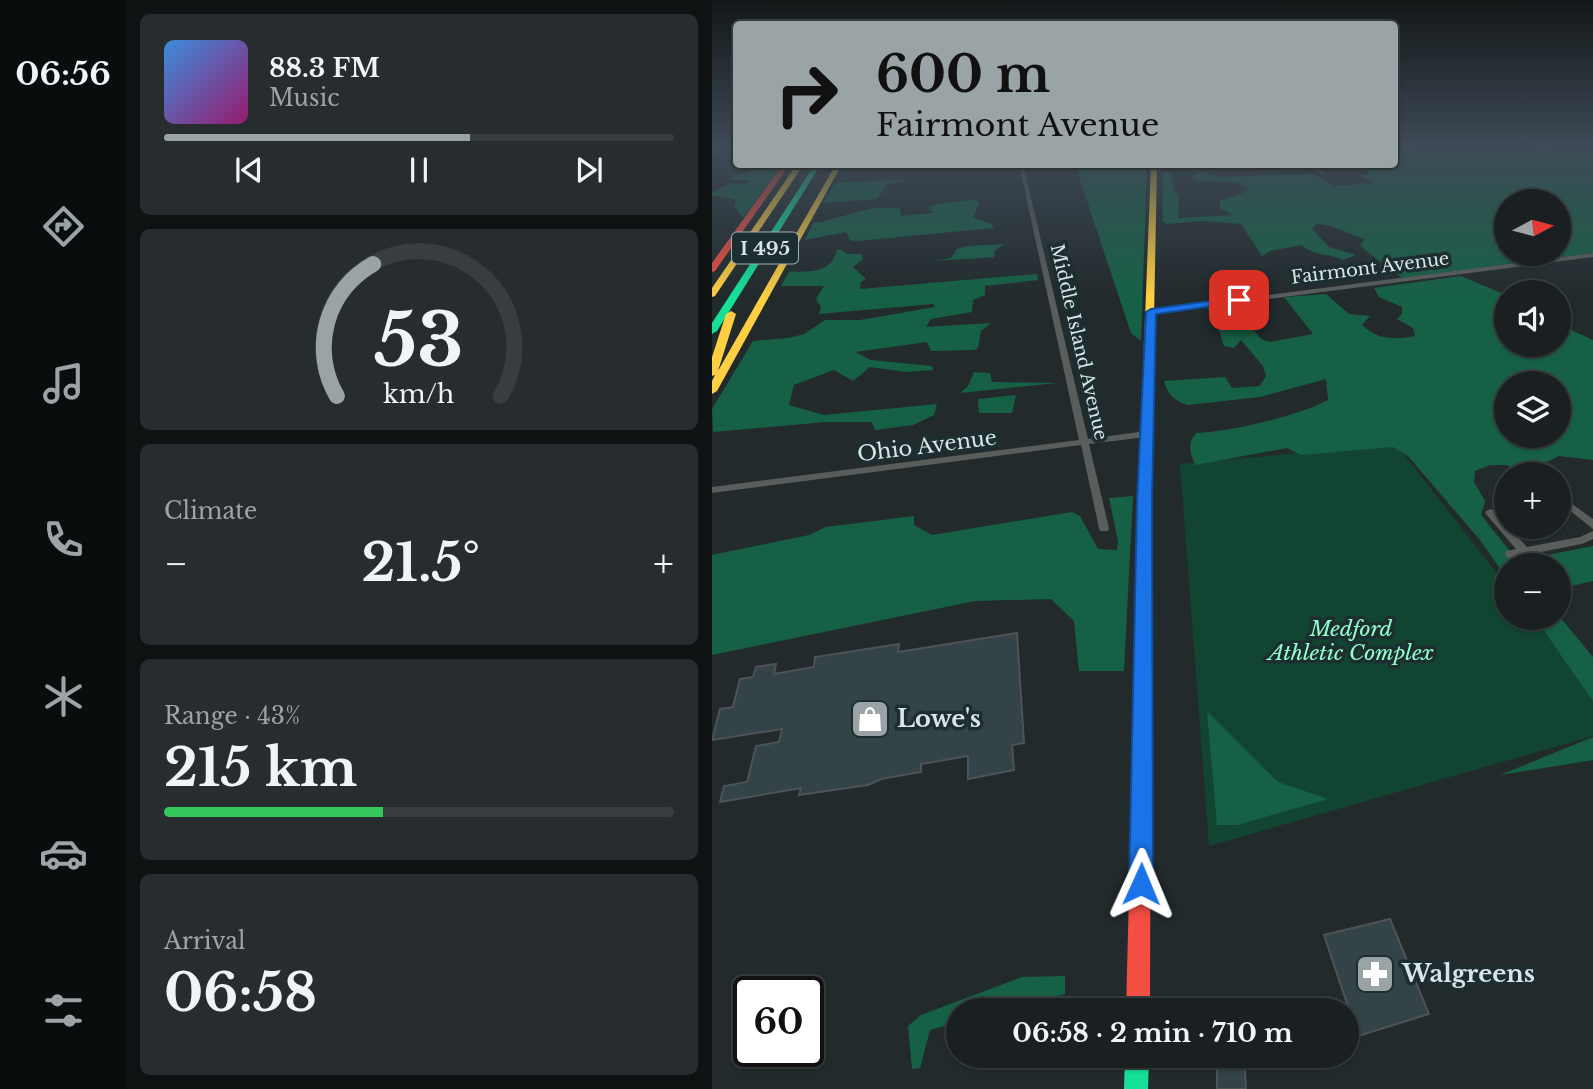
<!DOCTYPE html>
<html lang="en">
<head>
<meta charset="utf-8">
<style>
	body { margin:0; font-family:"Libre Baskerville",serif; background:#272d2e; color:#f1f3f6; height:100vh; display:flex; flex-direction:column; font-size:26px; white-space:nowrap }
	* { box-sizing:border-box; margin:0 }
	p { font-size:23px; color:#9fa3a5 }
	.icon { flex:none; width:38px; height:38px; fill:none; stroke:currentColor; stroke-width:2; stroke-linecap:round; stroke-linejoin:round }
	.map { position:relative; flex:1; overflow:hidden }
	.sheet { display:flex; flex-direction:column; gap:14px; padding:14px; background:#0e1212; width:586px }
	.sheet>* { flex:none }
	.banner { position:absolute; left:21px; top:21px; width:665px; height:147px; border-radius:7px; box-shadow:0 2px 5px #0004,0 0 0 2px #383e3f; background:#9aa4a6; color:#111; overflow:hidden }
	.needle { width:46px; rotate:83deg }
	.controls { position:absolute; left:782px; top:189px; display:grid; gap:14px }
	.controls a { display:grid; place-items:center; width:77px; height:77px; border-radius:50%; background:#1a2021; box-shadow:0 2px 5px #0004,0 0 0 2px #383e3f; font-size:35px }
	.speed { position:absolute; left:21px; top:976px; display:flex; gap:14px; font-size:35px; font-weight:700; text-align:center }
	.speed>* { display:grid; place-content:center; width:91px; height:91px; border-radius:50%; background:#1a2021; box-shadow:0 2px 5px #0004,0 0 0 2px #383e3f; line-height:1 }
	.speed .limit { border:4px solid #111; border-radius:10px; background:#fff; color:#111 }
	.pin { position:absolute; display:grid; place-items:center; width:60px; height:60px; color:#fff; margin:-30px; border-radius:14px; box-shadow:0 4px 10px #0006 }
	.me { position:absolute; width:77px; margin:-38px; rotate:1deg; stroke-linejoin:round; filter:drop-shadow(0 0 5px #0008) }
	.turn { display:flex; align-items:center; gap:24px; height:147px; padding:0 28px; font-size:32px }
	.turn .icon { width:91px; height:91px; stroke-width:2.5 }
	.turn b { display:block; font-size:49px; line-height:60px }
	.big { font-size:52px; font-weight:700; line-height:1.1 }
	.sheet .widget { flex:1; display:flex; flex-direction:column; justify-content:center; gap:10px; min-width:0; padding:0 24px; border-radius:10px; background:#272d2e }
	.sheet .dial { align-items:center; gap:0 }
	.dial svg { height:182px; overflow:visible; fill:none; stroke:#383e3f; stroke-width:7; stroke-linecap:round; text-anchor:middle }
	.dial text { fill:#f1f3f6; stroke:none }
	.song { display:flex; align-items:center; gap:21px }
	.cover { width:84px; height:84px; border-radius:10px; background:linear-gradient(135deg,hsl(210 70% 55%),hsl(320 70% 35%)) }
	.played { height:7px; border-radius:4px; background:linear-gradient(90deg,#9aa4a6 60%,#383e3f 60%) }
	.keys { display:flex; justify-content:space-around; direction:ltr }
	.heat { display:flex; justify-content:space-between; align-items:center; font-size:38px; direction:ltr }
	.charge { height:10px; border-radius:5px; background:linear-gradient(90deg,#34c759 43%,#383e3f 0) }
	.trip { position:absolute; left:234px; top:998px; width:413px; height:70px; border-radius:35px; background:#1a2021; box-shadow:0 2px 5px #0004,0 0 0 2px #383e3f; font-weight:700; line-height:70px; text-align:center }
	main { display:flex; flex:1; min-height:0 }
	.menu { display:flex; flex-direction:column; width:126px; justify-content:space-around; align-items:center; background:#0a0d0d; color:#9fa3a5 }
	.menu .icon { width:49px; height:49px }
	.menu .selected { color:#9aa4a6 }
	.menu b { font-size:32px; color:#f1f3f6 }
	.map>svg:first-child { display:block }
	.green { fill:#124531 }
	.forest { fill:#166146; fill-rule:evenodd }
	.building { fill:#334348; stroke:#4d5356; stroke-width:2 }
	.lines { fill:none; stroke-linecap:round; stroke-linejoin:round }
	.street { fill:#595d5c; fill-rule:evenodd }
	.fast { fill:#16e098; fill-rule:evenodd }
	.slow { fill:#ffcf43; fill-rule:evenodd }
	.jam { fill:#f24e42; fill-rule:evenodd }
	.route { fill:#1a73e8; stroke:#114b97; stroke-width:2 }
	.labels { text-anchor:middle; stroke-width:7; stroke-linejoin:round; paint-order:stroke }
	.far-street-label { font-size:18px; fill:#dbe5e7; stroke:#1d2e31 }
	.shield { fill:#1d2e31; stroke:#a2aeb0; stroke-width:2 }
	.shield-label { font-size:19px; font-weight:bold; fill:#dbe5e7 }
	.street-label { font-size:21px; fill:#dbe5e7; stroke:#1d2e31 }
	.park-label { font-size:21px; font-style:italic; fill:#92ffcb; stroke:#1d2e31 }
	.near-poi-label { font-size:24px; font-weight:bold; fill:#dbe5e7; stroke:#1d2e31; text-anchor:start }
</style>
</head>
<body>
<main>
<nav class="menu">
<b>06:56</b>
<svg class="icon selected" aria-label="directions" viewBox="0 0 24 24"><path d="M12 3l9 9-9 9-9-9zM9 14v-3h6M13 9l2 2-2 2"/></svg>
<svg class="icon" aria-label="music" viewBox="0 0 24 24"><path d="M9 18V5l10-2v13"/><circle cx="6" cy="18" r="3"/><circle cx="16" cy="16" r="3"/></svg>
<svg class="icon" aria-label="phone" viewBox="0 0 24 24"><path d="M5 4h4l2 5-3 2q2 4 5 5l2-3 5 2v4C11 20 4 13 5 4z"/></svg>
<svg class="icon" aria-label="climate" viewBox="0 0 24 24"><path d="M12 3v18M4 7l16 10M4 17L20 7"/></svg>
<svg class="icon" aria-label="car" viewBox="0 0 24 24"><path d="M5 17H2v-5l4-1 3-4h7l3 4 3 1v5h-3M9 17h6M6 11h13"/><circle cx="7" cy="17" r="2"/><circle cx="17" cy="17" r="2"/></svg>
<svg class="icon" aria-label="filters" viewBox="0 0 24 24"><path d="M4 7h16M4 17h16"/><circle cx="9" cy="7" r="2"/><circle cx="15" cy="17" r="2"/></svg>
</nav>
<section class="sheet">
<div class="widget">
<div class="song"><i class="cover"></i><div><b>88.3 FM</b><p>Music</p></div></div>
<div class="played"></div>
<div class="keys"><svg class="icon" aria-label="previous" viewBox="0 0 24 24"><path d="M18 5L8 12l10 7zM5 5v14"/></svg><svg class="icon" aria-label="pause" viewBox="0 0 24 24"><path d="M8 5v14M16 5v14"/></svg><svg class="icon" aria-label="next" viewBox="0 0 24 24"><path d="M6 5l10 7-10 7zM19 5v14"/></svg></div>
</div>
<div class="widget dial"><svg viewBox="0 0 100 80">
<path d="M14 69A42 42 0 1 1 86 69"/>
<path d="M14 69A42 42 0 0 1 30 11" stroke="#9aa4a6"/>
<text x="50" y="56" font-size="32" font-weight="700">53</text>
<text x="50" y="72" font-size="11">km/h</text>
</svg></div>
<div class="widget"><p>Climate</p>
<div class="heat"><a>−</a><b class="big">21.5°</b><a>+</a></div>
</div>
<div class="widget"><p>Range · 43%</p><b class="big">215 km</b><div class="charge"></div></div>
<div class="widget"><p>Arrival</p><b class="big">06:58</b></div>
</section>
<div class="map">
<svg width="881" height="1089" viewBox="0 0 881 1089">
	<rect width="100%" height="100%" fill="#222a2c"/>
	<!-- green -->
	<path class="green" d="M684,444L794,585V618H821L881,694V736L497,846L468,464Z"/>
	<!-- forest -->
	<path class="forest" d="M724,145L881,146V253L690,278L653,250L648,245L653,239C636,235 622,224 605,224L600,229L617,247L644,255L631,260C618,253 600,256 590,245L558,251L550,256L529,224L491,221L455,224L451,221L450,174L454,171L458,173L463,191L467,196L466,218L522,215L508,208V201L536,191L534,187L524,182L484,181L480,178L485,175L482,169L506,177L600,174L623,186L661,183L648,175L658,172L646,165L682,164L683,149ZM794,201H847V254H794Z
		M42,164L70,165L31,218L22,206L24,200L0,195V192L17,184L35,183L36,180H18L20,176L36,172L38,170L34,168Z
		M363,165H435L429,341L419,333Z
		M198,179L175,185L164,199L111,203L123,183Z
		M263,199L267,203L261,217L279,224L282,228L145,241L138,240L134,232L93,240L101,223C129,220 159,202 188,209L189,216L219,213L221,211L216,210L220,205Z
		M293,244L283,250L282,257L222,261L239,258L245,249L255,246Z
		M128,249L135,254H149L151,259L141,267L154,279L149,282L148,289L325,274L326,280L273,286V295L261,300L260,312L219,319L214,327L279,323L269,331L266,348L262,350L219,351L215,342L143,352L159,360L220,366L221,370L194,372L158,367L141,381L122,370L82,385L77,405L112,415L225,404L222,415L201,425L163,430L160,422H113L1,432L0,409L41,341L77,338L92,334L113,320H148L223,307L221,304L107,314L109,307L104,299L112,286H69L77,272C98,271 119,274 125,250Z
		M749,276L794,295V345H847V316L861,331L881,340V460L847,456L829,465L807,467L811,474H803L796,465H778L763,471L762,482L773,501L769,515L809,565H794V577L768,540L696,456L681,447L589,455L575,448L483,465C478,451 475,445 484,433C521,431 583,417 616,400L614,379L548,397L476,405C462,401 456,395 452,381L513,377L520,388L548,386L554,376L551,366L529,340L522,348L512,346L504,321L494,307L519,306L526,309L549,339L558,342L601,334L572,297L614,294L637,314L658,316L650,325C666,340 682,340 703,336L701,328L685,319L690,314V307L667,297L662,288ZM794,383H847V436H794Z
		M262,372L278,373L280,382L346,383L248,393L256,386Z
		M304,395L300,413H267L266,399Z
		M421,496L412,671H367L362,621L339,599L263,601L0,655V555L97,535L114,527L202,516V525L220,535L360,512L368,516L386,549L405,550L406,541L397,498Z
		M881,546V581L847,589V565H838L836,555Z
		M847,616L881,657V701L823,618Z
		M495,711L566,782L616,799L525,825H505Z
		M881,737V760L788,775Z
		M353,976V994L292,1010H247V1022L218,1030L208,1068L200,1069L196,1026L209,1015L310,977Z"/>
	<!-- building -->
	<path class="building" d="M305,633L312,743L300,745L302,770L256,779V756L209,764V772L169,779L156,785L87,795L89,788L8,802L12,786L35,782L44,746L67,742L70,729L0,740L8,709L21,707L28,679L41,677L44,667L64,664L62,674L102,667L103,657L187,644L186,652Z
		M678,919L717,1014L646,1036L612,935Z
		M505,1055H532L534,1089H505Z"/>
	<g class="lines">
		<!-- street -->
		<path class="street" d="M6,145H10L0,157V153Z
			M711,145L709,146L682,148V146Z
			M824,145H830L840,149L836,150Z
			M307,164H311L376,439L434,431L438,434L434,437L377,444L397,528L396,531H388L387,528L369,445L0,493V487L367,440Z
			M593,164H599L613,173L609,174Z
			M881,253V257L439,314L436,312L439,310Z
			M860,504L881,519V529L856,509L855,507L856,505Z
			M778,509L782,510L794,524V527H797L815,547L868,537L881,531V539L870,544L798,558L794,557L793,554L794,551L804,549L774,514L773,512Z"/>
		<!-- fast -->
		<path class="fast" d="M103,164H109L5,331L0,334V323Z
			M436,368L441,371L439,664L437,669L431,671L425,669L423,664L431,371Z
			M413,1055H437L436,1089H412Z"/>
		<!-- slow -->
		<path class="slow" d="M85,164H92L3,296L0,297V288Z
			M124,164H130L5,391L0,394V381L3,375L0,376V357L14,314L19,311L24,314L6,371Z
			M439,164H445L441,371L436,374L431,371Z"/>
		<!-- jam -->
		<path class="jam" d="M71,164H78L3,271L0,272V263Z
			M431,657L437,659L439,664L438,1010H414L423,664L425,659Z"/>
	</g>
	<!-- sky -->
	<linearGradient id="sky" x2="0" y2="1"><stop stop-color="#131718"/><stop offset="0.49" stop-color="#3e4a56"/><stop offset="1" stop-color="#3e4a56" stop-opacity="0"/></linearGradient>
	<rect width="881" height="297" fill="url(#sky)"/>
	<!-- route -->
	<path class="route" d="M527,297L531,298V302L444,314L440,500L441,884L437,893L429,896L420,893L417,884L425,500L434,312L439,309Z"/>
	<!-- icons -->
	<defs>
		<symbol id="shop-square" viewBox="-11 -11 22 22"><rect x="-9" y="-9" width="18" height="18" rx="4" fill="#9aa4a6" stroke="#1d2e31"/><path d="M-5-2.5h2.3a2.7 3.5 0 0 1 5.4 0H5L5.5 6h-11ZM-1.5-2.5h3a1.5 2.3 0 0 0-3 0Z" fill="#fff"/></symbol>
		<symbol id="pharmacy-square" viewBox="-11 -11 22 22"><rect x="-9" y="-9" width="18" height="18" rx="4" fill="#9aa4a6" stroke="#1d2e31"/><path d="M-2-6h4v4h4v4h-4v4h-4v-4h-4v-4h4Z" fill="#fff"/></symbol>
	</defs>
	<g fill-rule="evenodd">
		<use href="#shop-square" x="136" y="697" width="44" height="44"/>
		<use href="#pharmacy-square" x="641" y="952" width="44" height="44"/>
	</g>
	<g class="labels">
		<!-- far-street labels -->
		<g class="far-street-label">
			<text transform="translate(658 268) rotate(-7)" y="6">Fairmont Avenue</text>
			<text transform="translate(367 342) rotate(77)" y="6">Middle Island Avenue</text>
		</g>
		<!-- shield labels -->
		<rect class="shield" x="20" y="232.5" width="66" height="31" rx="5"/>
		<g class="shield-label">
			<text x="53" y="255">I 495</text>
		</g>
		<!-- street labels -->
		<g class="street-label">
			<text transform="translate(215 446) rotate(-7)" y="7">Ohio Avenue</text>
		</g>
		<!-- park labels -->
		<g class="park-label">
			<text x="639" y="636">Medford<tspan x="639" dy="24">Athletic Complex</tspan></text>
		</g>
		<!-- near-poi labels -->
		<g class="near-poi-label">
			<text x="185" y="727">Lowe's</text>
			<text x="690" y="982">Walgreens</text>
		</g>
	</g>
</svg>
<div class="controls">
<a><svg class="needle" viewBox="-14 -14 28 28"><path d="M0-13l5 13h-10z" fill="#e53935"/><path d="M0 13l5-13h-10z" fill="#9fa3a5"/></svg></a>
<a><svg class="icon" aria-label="sound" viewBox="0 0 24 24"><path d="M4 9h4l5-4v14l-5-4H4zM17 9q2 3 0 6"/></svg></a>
<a><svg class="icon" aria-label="layers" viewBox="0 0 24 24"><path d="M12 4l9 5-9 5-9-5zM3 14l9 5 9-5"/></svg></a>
<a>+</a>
<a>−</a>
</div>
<div class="speed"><div class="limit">60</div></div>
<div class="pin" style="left:527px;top:300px;background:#d93025"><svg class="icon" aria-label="arrive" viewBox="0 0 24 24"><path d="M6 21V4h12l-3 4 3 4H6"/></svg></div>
<svg class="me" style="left:429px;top:884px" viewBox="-20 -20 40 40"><path d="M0-17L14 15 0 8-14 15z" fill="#1a73e8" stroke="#fff" stroke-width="4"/></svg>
<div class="trip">06:58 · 2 min · 710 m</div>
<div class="banner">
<div class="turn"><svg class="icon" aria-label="right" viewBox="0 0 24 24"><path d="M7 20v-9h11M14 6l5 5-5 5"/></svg><div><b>600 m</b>Fairmont Avenue</div></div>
</div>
</div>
</main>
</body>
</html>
